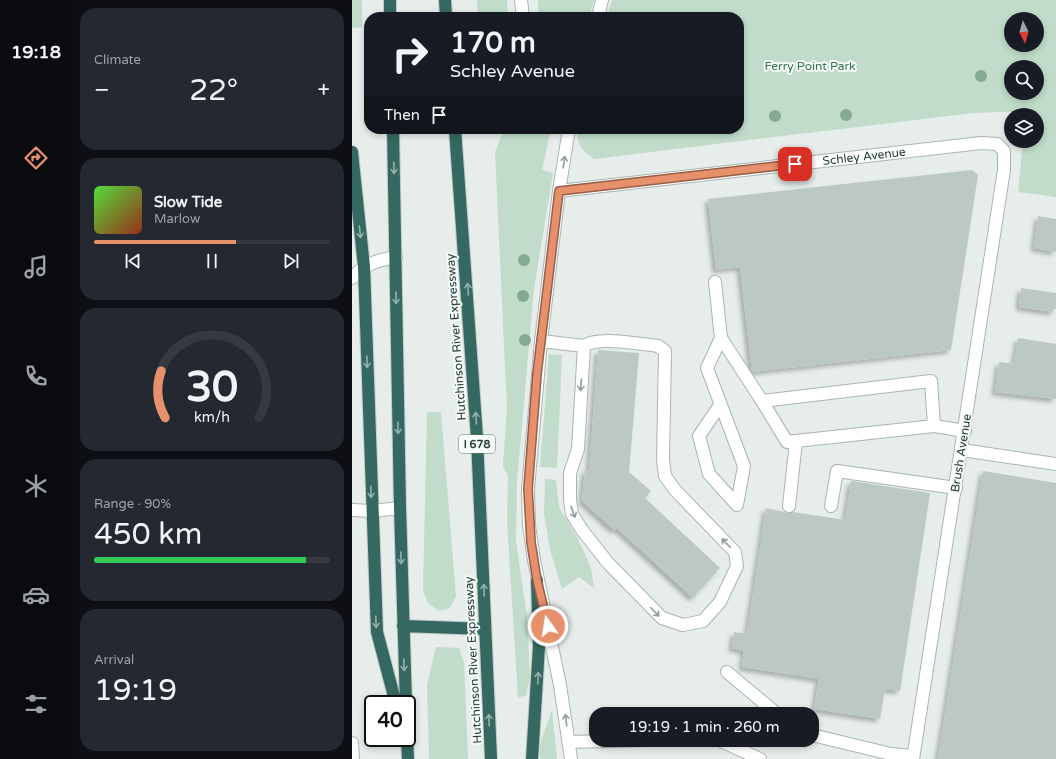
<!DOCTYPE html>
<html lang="en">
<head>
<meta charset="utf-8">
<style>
	body { margin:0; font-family:"Varela Round",sans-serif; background:#242831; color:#f1f3f6; height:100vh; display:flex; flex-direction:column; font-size:15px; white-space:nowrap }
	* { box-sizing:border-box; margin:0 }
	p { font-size:13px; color:#9ea1a6 }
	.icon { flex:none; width:22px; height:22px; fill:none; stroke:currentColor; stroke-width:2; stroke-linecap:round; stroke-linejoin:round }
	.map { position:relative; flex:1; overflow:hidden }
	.sheet { display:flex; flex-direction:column; gap:8px; padding:8px; background:#0d0f14; width:280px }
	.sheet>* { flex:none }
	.top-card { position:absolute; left:12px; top:12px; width:380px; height:122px; border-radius:16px; box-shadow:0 2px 6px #0003; background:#171b24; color:#f1f3f6; overflow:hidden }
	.needle { width:26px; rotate:174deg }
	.buttons { position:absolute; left:652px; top:12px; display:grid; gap:8px }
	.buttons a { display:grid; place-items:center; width:40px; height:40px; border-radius:50%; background:#171b24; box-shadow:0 2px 6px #0003; font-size:20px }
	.speed { position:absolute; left:12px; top:695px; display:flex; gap:8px; font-size:20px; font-weight:700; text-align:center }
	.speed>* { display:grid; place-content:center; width:52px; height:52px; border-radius:50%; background:#171b24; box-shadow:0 2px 6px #0003; line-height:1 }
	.speed .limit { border:2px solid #111; border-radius:6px; background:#fff; color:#111 }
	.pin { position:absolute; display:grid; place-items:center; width:34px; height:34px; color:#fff; margin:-17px; border-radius:8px; box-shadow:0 2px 6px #0006 }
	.me { position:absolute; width:44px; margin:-22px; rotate:347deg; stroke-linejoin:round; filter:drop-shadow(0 0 3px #0008) }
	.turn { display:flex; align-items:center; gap:14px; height:84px; padding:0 20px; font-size:18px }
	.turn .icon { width:52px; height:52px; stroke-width:2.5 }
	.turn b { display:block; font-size:28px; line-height:34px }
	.then { display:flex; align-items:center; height:38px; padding:0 20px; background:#0003; gap:8px; font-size:15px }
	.big { font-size:30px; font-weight:600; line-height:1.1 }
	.sheet .tile { flex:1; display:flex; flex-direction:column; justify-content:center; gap:6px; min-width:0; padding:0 14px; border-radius:16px; background:#242831 }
	.sheet .dial { align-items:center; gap:0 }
	.dial svg { height:104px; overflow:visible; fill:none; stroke:#363941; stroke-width:7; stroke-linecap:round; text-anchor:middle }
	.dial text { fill:#f1f3f6; stroke:none }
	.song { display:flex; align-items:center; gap:12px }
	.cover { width:48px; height:48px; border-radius:6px; background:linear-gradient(135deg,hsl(110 70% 55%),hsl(10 70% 35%)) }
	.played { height:4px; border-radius:2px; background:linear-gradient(90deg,#e6916b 60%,#363941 60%) }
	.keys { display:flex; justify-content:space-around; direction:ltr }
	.heat { display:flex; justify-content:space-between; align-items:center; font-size:22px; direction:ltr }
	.charge { height:6px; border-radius:3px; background:linear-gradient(90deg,#34c759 90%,#363941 0) }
	.trip { position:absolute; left:237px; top:707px; width:230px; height:40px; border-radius:16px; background:#171b24; box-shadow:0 2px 6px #0003; font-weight:600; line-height:40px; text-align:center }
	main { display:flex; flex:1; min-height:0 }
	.tab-bar { display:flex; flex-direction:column; width:72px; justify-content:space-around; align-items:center; background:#090b0e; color:#9ea1a6 }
	.tab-bar .icon { width:28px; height:28px }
	.tab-bar .active { color:#e6916b }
	.tab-bar b { font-size:18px; color:#f1f3f6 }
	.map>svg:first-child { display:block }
	.green { fill:#c1dcca; fill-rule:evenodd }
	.building { fill:#bbc8c3; filter:url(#shadow) }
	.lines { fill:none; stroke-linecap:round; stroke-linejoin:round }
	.minor-casing { stroke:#a9b5b1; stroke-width:14 }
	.highway-casing { stroke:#c2c9c8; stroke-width:14 }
	.minor { stroke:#fff; stroke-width:12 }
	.highway { stroke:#346860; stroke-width:12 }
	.tree { fill:#84a995 }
	.oneway { stroke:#929e9c }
	.oneway2 { stroke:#95b1ac }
	.route-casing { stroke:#965e46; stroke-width:10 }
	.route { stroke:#e6916b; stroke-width:7 }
	.labels { text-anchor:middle; stroke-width:4; stroke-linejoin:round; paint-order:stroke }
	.shield { fill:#f6faf8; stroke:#647672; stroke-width:1 }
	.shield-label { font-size:11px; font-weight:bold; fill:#263e39 }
	.park-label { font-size:12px; fill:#33714f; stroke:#f6faf8 }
	.street-label { font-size:12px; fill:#263e39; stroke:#f6faf8 }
</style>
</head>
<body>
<main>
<nav class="tab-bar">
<b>19:18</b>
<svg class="icon active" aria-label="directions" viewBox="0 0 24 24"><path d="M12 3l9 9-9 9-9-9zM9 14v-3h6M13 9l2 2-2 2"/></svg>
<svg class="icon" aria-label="music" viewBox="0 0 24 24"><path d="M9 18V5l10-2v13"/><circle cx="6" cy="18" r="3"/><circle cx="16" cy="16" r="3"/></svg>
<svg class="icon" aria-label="phone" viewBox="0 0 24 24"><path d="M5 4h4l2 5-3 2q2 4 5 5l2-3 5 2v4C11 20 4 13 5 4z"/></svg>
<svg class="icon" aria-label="climate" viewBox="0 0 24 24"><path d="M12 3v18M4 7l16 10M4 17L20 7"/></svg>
<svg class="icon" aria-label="car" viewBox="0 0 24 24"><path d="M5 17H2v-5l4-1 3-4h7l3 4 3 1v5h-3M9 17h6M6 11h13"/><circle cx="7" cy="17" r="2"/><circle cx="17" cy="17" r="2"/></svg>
<svg class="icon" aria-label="filters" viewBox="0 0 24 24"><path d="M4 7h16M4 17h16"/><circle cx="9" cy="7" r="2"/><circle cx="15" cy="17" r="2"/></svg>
</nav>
<section class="sheet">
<div class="tile"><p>Climate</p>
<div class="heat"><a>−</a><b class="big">22°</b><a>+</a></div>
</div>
<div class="tile">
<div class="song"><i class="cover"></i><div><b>Slow Tide</b><p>Marlow</p></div></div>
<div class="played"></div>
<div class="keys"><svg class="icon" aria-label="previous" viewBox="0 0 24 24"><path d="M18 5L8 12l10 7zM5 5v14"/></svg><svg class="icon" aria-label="pause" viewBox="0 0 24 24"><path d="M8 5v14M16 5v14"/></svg><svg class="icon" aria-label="next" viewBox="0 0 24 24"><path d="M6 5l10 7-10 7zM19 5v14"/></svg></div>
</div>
<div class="tile dial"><svg viewBox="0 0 100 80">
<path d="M14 69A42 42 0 1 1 86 69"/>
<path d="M14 69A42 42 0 0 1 11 33" stroke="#e6916b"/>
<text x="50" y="56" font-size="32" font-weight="700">30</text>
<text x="50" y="72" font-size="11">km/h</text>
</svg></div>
<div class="tile"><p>Range · 90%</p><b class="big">450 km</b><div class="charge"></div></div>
<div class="tile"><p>Arrival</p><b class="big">19:19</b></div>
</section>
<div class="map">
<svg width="704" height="759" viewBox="0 0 704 759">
	<defs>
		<filter id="shadow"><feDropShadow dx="-3.5" dy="3.5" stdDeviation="2" flood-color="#0004"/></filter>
	</defs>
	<rect width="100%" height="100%" fill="#e6edea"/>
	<!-- green -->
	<path class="green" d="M0,0H10V27L0,28Z
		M125,0H155L156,17H126Z
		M186,0H242L237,17H187Z
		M260,0H704V197L666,192L671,141H685V115H674V111L621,113L242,159C230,150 225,145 225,129H387V17H255ZM659,19H685V45H659ZM659,67H685V93H659Z
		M152,129H199L190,170L201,173L182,289L165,482L164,541L175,617L178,678L174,695L166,698L155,522L156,476L151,466L155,408L143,152Z
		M197,354L210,355L205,468L188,467Z
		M75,412H89L104,596L98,608L87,611L76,603L71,590Z
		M193,479L204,480L207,507L226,539L239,568L242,588L227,577L210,589L198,550L192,513Z
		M84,647L107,648L112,662L116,759H77L75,685Z
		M200,710L205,759H188V744Z"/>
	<!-- building -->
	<path class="building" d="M620,170L626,175L599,350L400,372L388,267L364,270L356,199Z
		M686,216L704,219V252L682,248Z
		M669,288L704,293V309H701V312L667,307Z
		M666,338L704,344V399L643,392L647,362L662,364Z
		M246,350L287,353L277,472L299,491L293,498L368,568L341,598L265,528L262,530L230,501L233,470L237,471Z
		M631,471L704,483V759H586Z
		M499,481L578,493L548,691L533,689L528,719L462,709L467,679L390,667L392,651L380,648L382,632L395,634L414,508L436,513L441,512L493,520Z"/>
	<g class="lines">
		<defs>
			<g id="minor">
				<path d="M169,0L171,17"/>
				<path d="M246,17L250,0"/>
				<path d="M217,129L207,191L189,341L176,489L177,525L182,560L208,685L219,759"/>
				<path id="s1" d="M207,191L629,143L645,144L652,151V170L561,759"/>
				<path d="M0,278C12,264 26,260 44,257"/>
				<path d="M363,282L369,338L410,401L579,381L582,426L613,431"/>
				<path d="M189,341L232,346C246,336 288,344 306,346L313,351L311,460L313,476L323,490L383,552L385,566L368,602L351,621L331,625L310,618L256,563L230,530L220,514L218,500V473L226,449L232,346"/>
				<path d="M410,401L435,442L582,426"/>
				<path d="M368,405L347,436L357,474L385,505L392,466L355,368L369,338"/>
				<path d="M610,450L704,464"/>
				<path d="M437,506L444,441"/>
				<path d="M479,506L485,471L604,488"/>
				<path d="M0,510L20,511L48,508"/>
				<path d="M375,672L425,714"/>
				<path d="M460,735L539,754L561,756"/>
				<path d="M367,740L408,759"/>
				<path d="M217,742L294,740"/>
				<path d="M0,743L1,759"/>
			</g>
			<path id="highway" d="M38,0V17
				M93,0L94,17
				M41,129L48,508L54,704
				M103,129L125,438L139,759
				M0,152L12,267L25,632L44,704
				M51,626L133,629
				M55,737L56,759
				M180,759L187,646L185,580"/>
		</defs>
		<!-- minor casing -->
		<use href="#minor" class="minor-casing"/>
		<!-- highway casing -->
		<use href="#highway" class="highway-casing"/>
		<!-- minor -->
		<use href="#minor" class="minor"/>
		<!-- highway -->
		<use href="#highway" class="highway"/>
	</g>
	<!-- trees -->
	<g class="tree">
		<circle cx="629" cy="76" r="6"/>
		<circle cx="494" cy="115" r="6"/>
		<circle cx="423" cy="116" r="6"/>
		<circle cx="172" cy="260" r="6"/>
		<circle cx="171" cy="296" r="6"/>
		<circle cx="173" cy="340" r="6"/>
	</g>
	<!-- one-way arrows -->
	<defs><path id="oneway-shaft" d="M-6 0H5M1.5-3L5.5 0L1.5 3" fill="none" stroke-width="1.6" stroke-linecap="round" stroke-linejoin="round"/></defs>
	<g class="oneway">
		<use href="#oneway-shaft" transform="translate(212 162) rotate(-82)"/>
		<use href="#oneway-shaft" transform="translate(229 385) rotate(94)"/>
		<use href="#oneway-shaft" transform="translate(221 512) rotate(71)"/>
		<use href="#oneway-shaft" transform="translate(374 543) rotate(-134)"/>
		<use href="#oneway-shaft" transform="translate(303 612) rotate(46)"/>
		<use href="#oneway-shaft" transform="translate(214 720) rotate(-97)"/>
	</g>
	<g class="oneway2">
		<use href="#oneway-shaft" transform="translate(42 168) rotate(88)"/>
		<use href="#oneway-shaft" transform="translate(8 232) rotate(84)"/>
		<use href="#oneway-shaft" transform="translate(116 289) rotate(-94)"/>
		<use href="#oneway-shaft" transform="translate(44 298) rotate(89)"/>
		<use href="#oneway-shaft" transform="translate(15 362) rotate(88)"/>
		<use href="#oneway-shaft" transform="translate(124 418) rotate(-94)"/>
		<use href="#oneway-shaft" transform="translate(46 428) rotate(89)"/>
		<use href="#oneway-shaft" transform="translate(19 492) rotate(88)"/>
		<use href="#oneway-shaft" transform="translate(49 558) rotate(89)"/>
		<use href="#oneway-shaft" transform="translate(132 590) rotate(-93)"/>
		<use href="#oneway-shaft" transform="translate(24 622) rotate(88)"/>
		<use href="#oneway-shaft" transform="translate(52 665) rotate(88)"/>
		<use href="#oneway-shaft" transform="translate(186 678) rotate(-87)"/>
		<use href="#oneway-shaft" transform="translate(137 720) rotate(-93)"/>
	</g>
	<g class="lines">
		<defs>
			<path id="route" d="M196,626L185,580L179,542L176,489L185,374L207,191L443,164"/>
		</defs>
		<!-- route casing -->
		<use href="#route" class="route-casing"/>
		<!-- route -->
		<use href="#route" class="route"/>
	</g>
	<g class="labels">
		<!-- shield labels -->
		<rect class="shield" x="107" y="435" width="36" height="18" rx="3"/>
		<g class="shield-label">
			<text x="125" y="448">I 678</text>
		</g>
		<!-- park labels -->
		<g class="park-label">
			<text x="458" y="70">Ferry Point Park</text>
		</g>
		<!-- street labels -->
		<g class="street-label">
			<text dy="4" stroke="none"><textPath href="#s1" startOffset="307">Schley Avenue</textPath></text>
			<text transform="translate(104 337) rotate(-94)" y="4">Hutchinson River Expressway</text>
			<text transform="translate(609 453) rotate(-81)" y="4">Brush Avenue</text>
			<text transform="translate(121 660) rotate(-93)" y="4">Hutchinson River Expressway</text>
		</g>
	</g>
</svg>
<div class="buttons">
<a><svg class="needle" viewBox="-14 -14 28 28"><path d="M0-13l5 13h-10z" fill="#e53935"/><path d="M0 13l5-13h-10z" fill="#9ea1a6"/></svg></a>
<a><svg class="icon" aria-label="search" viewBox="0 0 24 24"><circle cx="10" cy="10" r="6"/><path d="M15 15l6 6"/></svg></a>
<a><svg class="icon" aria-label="layers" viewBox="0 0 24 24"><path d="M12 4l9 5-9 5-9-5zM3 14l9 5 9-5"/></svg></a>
</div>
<div class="speed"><div class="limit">40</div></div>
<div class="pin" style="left:443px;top:164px;background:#d93025"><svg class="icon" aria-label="arrive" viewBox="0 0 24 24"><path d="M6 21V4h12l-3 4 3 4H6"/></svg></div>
<svg class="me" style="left:196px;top:626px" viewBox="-20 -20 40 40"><circle r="17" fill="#e6916b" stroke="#fff" stroke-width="3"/><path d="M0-11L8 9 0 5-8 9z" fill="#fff"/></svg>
<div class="trip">19:19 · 1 min · 260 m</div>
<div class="top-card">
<div class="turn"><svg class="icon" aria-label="right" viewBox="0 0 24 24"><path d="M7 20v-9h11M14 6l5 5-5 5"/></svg><div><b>170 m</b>Schley Avenue</div></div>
<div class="then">Then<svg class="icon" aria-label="arrive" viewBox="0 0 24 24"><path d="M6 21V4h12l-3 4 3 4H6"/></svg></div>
</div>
</div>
</main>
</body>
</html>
